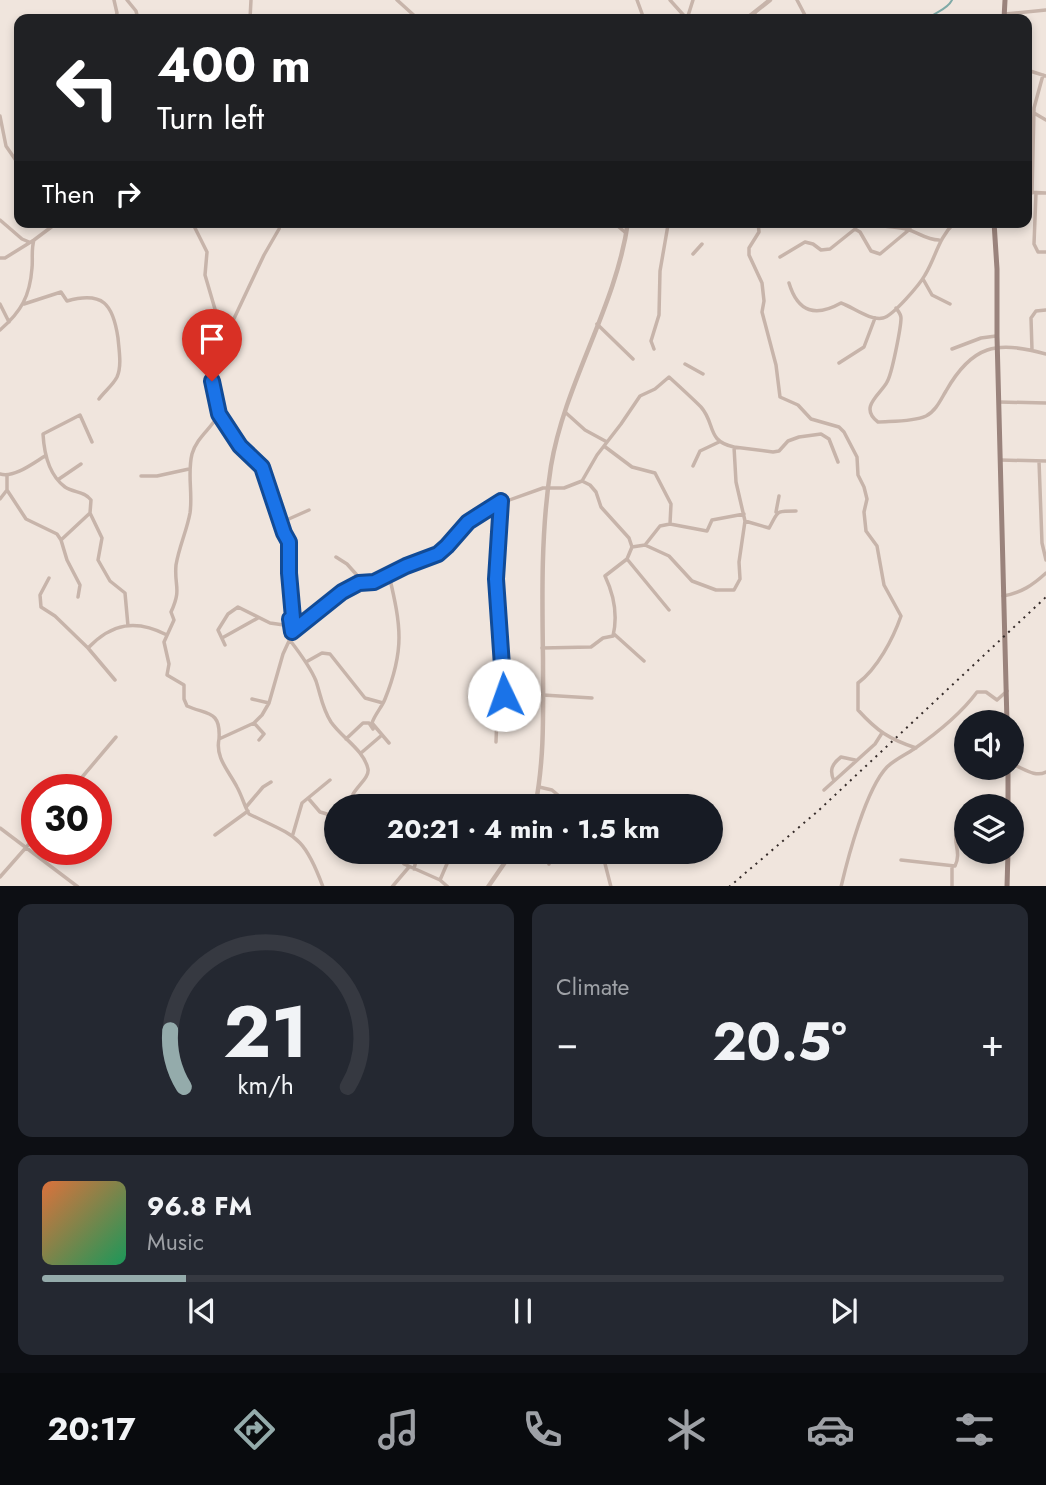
<!DOCTYPE html>
<html lang="en">
<head>
<meta charset="utf-8">
<style>
	body { margin:0; font-family:Jost,sans-serif; background:#242831; color:#f1f3f6; height:100vh; display:flex; flex-direction:column; font-size:26px; white-space:nowrap }
	* { box-sizing:border-box; margin:0 }
	p { font-size:23px; color:#9ea1a6 }
	.icon { flex:none; width:38px; height:38px; fill:none; stroke:currentColor; stroke-width:2; stroke-linecap:round; stroke-linejoin:round }
	.map { position:relative; height:886px; overflow:hidden }
	.panel { display:flex; flex-direction:column; gap:18px; padding:18px; background:#0d0f14; flex:1 }
	.panel>* { flex:none }
	.hud { position:absolute; left:14px; top:14px; width:1018px; height:214px; border-radius:14px; box-shadow:0 4px 10px #0003; background:#202124; color:#fff; overflow:hidden }
	.tools { position:absolute; left:954px; top:710px; display:grid; gap:14px }
	.tools a { display:grid; place-items:center; width:70px; height:70px; border-radius:50%; background:#171b24; box-shadow:0 4px 10px #0003; font-size:35px }
	.speed { position:absolute; left:21px; top:774px; display:flex; gap:14px; font-size:35px; font-weight:700; text-align:center }
	.speed>* { display:grid; place-content:center; width:91px; height:91px; border-radius:50%; background:#171b24; box-shadow:0 4px 10px #0003; line-height:1 }
	.speed .limit { border:10px solid #d22; background:#fff; color:#111 }
	.pin { position:absolute; display:grid; place-items:center; width:60px; height:60px; color:#fff; margin:-72px -30px; border-radius:50% 50% 50% 0; rotate:-45deg; box-shadow:0 0 7px #0007 }
	.pin .icon { rotate:45deg }
	.me { position:absolute; width:77px; margin:-38px; rotate:357deg; stroke-linejoin:round; filter:drop-shadow(0 0 5px #0008) }
	.turn { display:flex; align-items:center; gap:24px; height:147px; padding:0 28px; font-size:32px }
	.turn .icon { width:91px; height:91px; stroke-width:2.5 }
	.turn b { display:block; font-size:49px; line-height:60px }
	.then { display:flex; align-items:center; height:66px; padding:0 28px; background:#0003; gap:14px; font-size:26px }
	.big { font-size:52px; font-weight:700; line-height:1.1 }
	.panel .card { flex:1; display:flex; flex-direction:column; justify-content:center; gap:10px; min-width:0; padding:0 24px; border-radius:14px; background:#242831 }
	.panel .dial { align-items:center; gap:0 }
	.dial svg { height:182px; overflow:visible; fill:none; stroke:#363941; stroke-width:7; stroke-linecap:round; text-anchor:middle }
	.dial text { fill:#f1f3f6; stroke:none }
	.song { display:flex; align-items:center; gap:21px }
	.cover { width:84px; height:84px; border-radius:10px; background:linear-gradient(135deg,hsl(20 70% 55%),hsl(150 70% 35%)) }
	.played { height:7px; border-radius:4px; background:linear-gradient(90deg,#94abab 15%,#363941 15%) }
	.keys { display:flex; justify-content:space-around; direction:ltr }
	.heat { display:flex; justify-content:space-between; align-items:center; font-size:38px; direction:ltr }
	.panel .tiles { flex:1; display:grid; gap:18px; grid-template-columns:1fr 1fr }
	.card:last-child { grid-column:span 2 }
	.trip { position:absolute; left:324px; top:794px; width:399px; height:70px; border-radius:35px; background:#171b24; box-shadow:0 4px 10px #0003; font-weight:700; line-height:70px; text-align:center }
	.menu { display:flex; height:112px; justify-content:space-around; align-items:center; background:#090b0e; color:#9ea1a6 }
	.menu .icon { width:49px; height:49px }
	.menu .selected { color:#94abab }
	.menu b { font-size:32px; color:#f1f3f6 }
	.map>svg:first-child { display:block }
	.lines { fill:none; stroke-linecap:round; stroke-linejoin:round }
	.stream { stroke:#7faaa7; stroke-width:2 }
	.minor { stroke:#c7b4aa; stroke-width:3.5 }
	.tertiary { stroke:#c7b4aa; stroke-width:4.5 }
	.secondary { stroke:#9a837c; stroke-width:5 }
	.rail { stroke:#352b29; stroke-width:2; stroke-dasharray:2 5; stroke-linecap:butt }
	.route-casing { stroke:#114b97; stroke-width:18 }
	.route { stroke:#1a73e8; stroke-width:12 }
</style>
</head>
<body>
<div class="map">
<svg width="1046" height="887" viewBox="0 0 1046 887">
	<rect width="100%" height="100%" fill="#f0e5dd"/>
	<g class="lines">
		<!-- stream -->
		<path class="stream" d="M928,19C936,11 947,10 952,0"/>
		<!-- minor -->
		<path class="minor" d="M114,0L117,13L115,19
			M127,0L136,11L138,19
			M397,0L418,19
			M637,0L644,19
			M670,0L687,19
			M797,0L807,19
			M754,13L759,19
			M1005,14L1046,10
			M250,19L251,0
			M687,19L693,0
			M1027,70L1046,76
			M1034,113L1046,120
			M0,116L6,146L19,165
			M1027,192L1046,193
			M1032,193L1034,108L1043,75
			M1036,193L1034,244L1038,252H1046
			M0,220L22,239L29,242
			M192,222L207,252L205,275L217,316L221,341
			M281,222L279,229L264,255L222,344L212,381L219,414L240,446L262,467L284,533L289,542V573L293,618L290,619L292,631
			M613,222L626,233
			M758,222L759,232L749,248V255L762,283L764,301L762,312L776,365L780,397L798,405L811,419L839,427L844,432L857,457L858,475L864,487L867,499L864,512L866,531L877,546L884,585L901,616C893,639 877,669 858,683V710C877,731 889,739 916,748
			M872,222C882,228 895,226 906,229C918,232 926,240 939,240
			M693,254L702,244
			M780,257L805,242L813,244L821,250L830,249L855,229L860,232L871,251L880,254L910,229
			M0,258H5L34,240
			M923,279L932,295L950,304
			M789,283C798,313 816,317 841,303C853,307 870,321 883,318C893,316 920,284 925,275C937,255 937,240 955,222
			M0,304L9,322
			M24,304L61,292L67,301C103,291 113,304 118,338C119,350 122,366 117,377C113,385 104,392 99,399
			M896,308C898,311 901,314 901,318C901,327 892,374 887,382C881,394 858,407 878,422C892,421 913,422 926,416C936,411 941,399 946,391C972,345 997,340 1046,354
			M597,324L633,359
			M0,330C21,312 30,296 32,268C33,259 31,249 34,240L58,222
			M654,349L651,341L659,315L660,271L668,225
			M952,349L981,338L996,336
			M1032,350L1031,318L1036,311L1046,310
			M839,363L864,347L875,318
			M685,364L703,374
			M999,402L1046,403
			M565,412L585,430L607,442
			M219,414C211,429 197,437 192,454C187,474 193,493 190,513C187,530 179,547 176,565C174,587 182,588 171,612L174,620L164,642L169,664L167,675L184,685V699L187,706C207,715 221,710 219,739
			M604,446L632,467L655,473L671,504L670,524
			M734,447L773,452L779,451L788,441L799,437L821,434L829,439L838,462
			M1000,460L1046,461
			M1039,461L1042,543L1046,560
			M693,466L700,451L719,442
			M0,474C14,478 32,464 45,456
			M141,476H157L189,469
			M59,479L81,464
			M582,481L590,485L596,492L601,507L629,538L632,547L627,559L669,610
			M7,490L26,519L57,534L61,540
			M0,499L7,490V476
			M776,512L779,496
			M90,513L102,538L98,560L110,581L125,593L128,626
			M745,521L769,528C779,511 774,511 796,511
			M282,522L309,510
			M632,547L645,545L660,526L670,524L707,531L712,520L744,514
			M336,557L347,564L364,583
			M389,575C401,626 405,649 385,699C382,707 375,714 372,723L389,743
			M49,578L40,595L41,607L55,616L88,648C112,623 136,619 167,635
			M1003,596C1021,593 1033,585 1046,573
			M78,597L80,585L67,560L61,540L90,513L91,500C84,491 74,493 65,487C49,475 44,452 43,434L80,415L92,442
			M614,634L644,661
			M222,638L258,618
			M289,639C299,652 310,666 316,681C321,696 322,708 331,722C342,738 364,750 368,769C370,780 349,790 349,807
			M225,645L218,630L228,614L238,607L270,623L291,626
			M88,648L115,680
			M542,648L591,647L603,638L613,636C618,615 614,595 605,576L627,559
			M306,662L322,653L330,654L365,698L383,703
			M543,695L592,698
			M252,699L269,703
			M254,723L264,734L259,740
			M346,739L363,723H369L373,729
			M496,742L497,714L504,695V686L496,579L501,503
			M361,753L382,735
			M1012,764C1023,768 1035,778 1046,772
			M834,781C829,770 832,764 841,757L855,760
			M539,787L552,790L572,807
			M72,789L116,737
			M824,790L875,744L882,733
			M308,798L320,812L327,814
			M246,807L263,787L271,782
			M972,807L976,802L1008,801
			M334,822L336,825
			M0,828L78,887
			M293,834L302,803L330,780
			M215,835L248,811
			M394,852L404,864L440,880L448,887
			M602,852L611,887
			M901,860L955,866C964,848 945,836 966,820
			M549,864L553,852
			M414,869L418,852
			M0,877L37,835
			M440,880L452,852
			M323,887C304,835 296,837 249,814C244,805 242,796 237,787C229,771 215,758 219,739L254,723L262,715L269,703L283,654L295,628L335,596L359,583L374,582L406,566L437,554L447,546L468,522L501,501V503L543,488H564L582,481L597,455L621,424L640,396L655,389L669,377C680,387 691,397 701,407C716,424 706,441 734,447L736,482L745,521L739,562L740,579L734,590H716L692,581L669,556L645,545
			M392,887L409,867
			M841,887C848,857 866,789 887,767C894,760 905,755 914,749C937,733 960,715 977,692H986L997,700L1007,691
			M952,887V868"/>
		<!-- tertiary -->
		<path class="tertiary" d="M746,19L770,0
			M535,807C545,758 543,708 543,658C542,595 541,529 551,466C565,382 616,307 628,222
			M488,887L512,852"/>
		<!-- secondary -->
		<path class="secondary" d="M1004,19L1005,0
			M994,222L997,269V336L1007,723
			M1008,768V807
			M1007,887L1008,852"/>
		<!-- rail -->
		<path class="rail" d="M729,887L818,811L1046,597"/>
	</g>
	<g class="lines">
		<defs>
			<path id="route" d="M212,381L219,414L240,446L262,467L284,533L289,542V573L293,618L290,619L292,632L342,592L359,583L374,582L406,566L438,554L447,546L468,522L501,501L496,579L504,695"/>
		</defs>
		<!-- route casing -->
		<use href="#route" class="route-casing"/>
		<!-- route -->
		<use href="#route" class="route"/>
	</g>
</svg>
<div class="tools">
<a><svg class="icon" aria-label="sound" viewBox="0 0 24 24"><path d="M4 9h4l5-4v14l-5-4H4zM17 9q2 3 0 6"/></svg></a>
<a><svg class="icon" aria-label="layers" viewBox="0 0 24 24"><path d="M12 4l9 5-9 5-9-5zM3 14l9 5 9-5"/></svg></a>
</div>
<div class="speed"><div class="limit">30</div></div>
<div class="pin" style="left:212px;top:381px;background:#d93025"><svg class="icon" aria-label="arrive" viewBox="0 0 24 24"><path d="M6 21V4h12l-3 4 3 4H6"/></svg></div>
<svg class="me" style="left:504px;top:695px" viewBox="-20 -20 40 40"><circle r="19" fill="#fff"/><path d="M0-13L10 11 0 6-10 11z" fill="#1a73e8"/></svg>
<div class="trip">20:21 · 4 min · 1.5 km</div>
<div class="hud">
<div class="turn"><svg class="icon" aria-label="left" viewBox="0 0 24 24"><path d="M17 20v-9H6M10 6l-5 5 5 5"/></svg><div><b>400 m</b>Turn left</div></div>
<div class="then">Then<svg class="icon" aria-label="right" viewBox="0 0 24 24"><path d="M7 20v-9h11M14 6l5 5-5 5"/></svg></div>
</div>
</div>
<section class="panel">
<div class="tiles">
<div class="card dial"><svg viewBox="0 0 100 80">
<path d="M14 69A42 42 0 1 1 86 69"/>
<path d="M14 69A42 42 0 0 1 8 44" stroke="#94abab"/>
<text x="50" y="56" font-size="32" font-weight="700">21</text>
<text x="50" y="72" font-size="11">km/h</text>
</svg></div>
<div class="card"><p>Climate</p>
<div class="heat"><a>−</a><b class="big">20.5°</b><a>+</a></div>
</div>
<div class="card">
<div class="song"><i class="cover"></i><div><b>96.8 FM</b><p>Music</p></div></div>
<div class="played"></div>
<div class="keys"><svg class="icon" aria-label="previous" viewBox="0 0 24 24"><path d="M18 5L8 12l10 7zM5 5v14"/></svg><svg class="icon" aria-label="pause" viewBox="0 0 24 24"><path d="M8 5v14M16 5v14"/></svg><svg class="icon" aria-label="next" viewBox="0 0 24 24"><path d="M6 5l10 7-10 7zM19 5v14"/></svg></div>
</div>
</div>
</section>
<nav class="menu">
<b>20:17</b>
<svg class="icon selected" aria-label="directions" viewBox="0 0 24 24"><path d="M12 3l9 9-9 9-9-9zM9 14v-3h6M13 9l2 2-2 2"/></svg>
<svg class="icon" aria-label="music" viewBox="0 0 24 24"><path d="M9 18V5l10-2v13"/><circle cx="6" cy="18" r="3"/><circle cx="16" cy="16" r="3"/></svg>
<svg class="icon" aria-label="phone" viewBox="0 0 24 24"><path d="M5 4h4l2 5-3 2q2 4 5 5l2-3 5 2v4C11 20 4 13 5 4z"/></svg>
<svg class="icon" aria-label="climate" viewBox="0 0 24 24"><path d="M12 3v18M4 7l16 10M4 17L20 7"/></svg>
<svg class="icon" aria-label="car" viewBox="0 0 24 24"><path d="M5 17H2v-5l4-1 3-4h7l3 4 3 1v5h-3M9 17h6M6 11h13"/><circle cx="7" cy="17" r="2"/><circle cx="17" cy="17" r="2"/></svg>
<svg class="icon" aria-label="filters" viewBox="0 0 24 24"><path d="M4 7h16M4 17h16"/><circle cx="9" cy="7" r="2"/><circle cx="15" cy="17" r="2"/></svg>
</nav>
</body>
</html>
